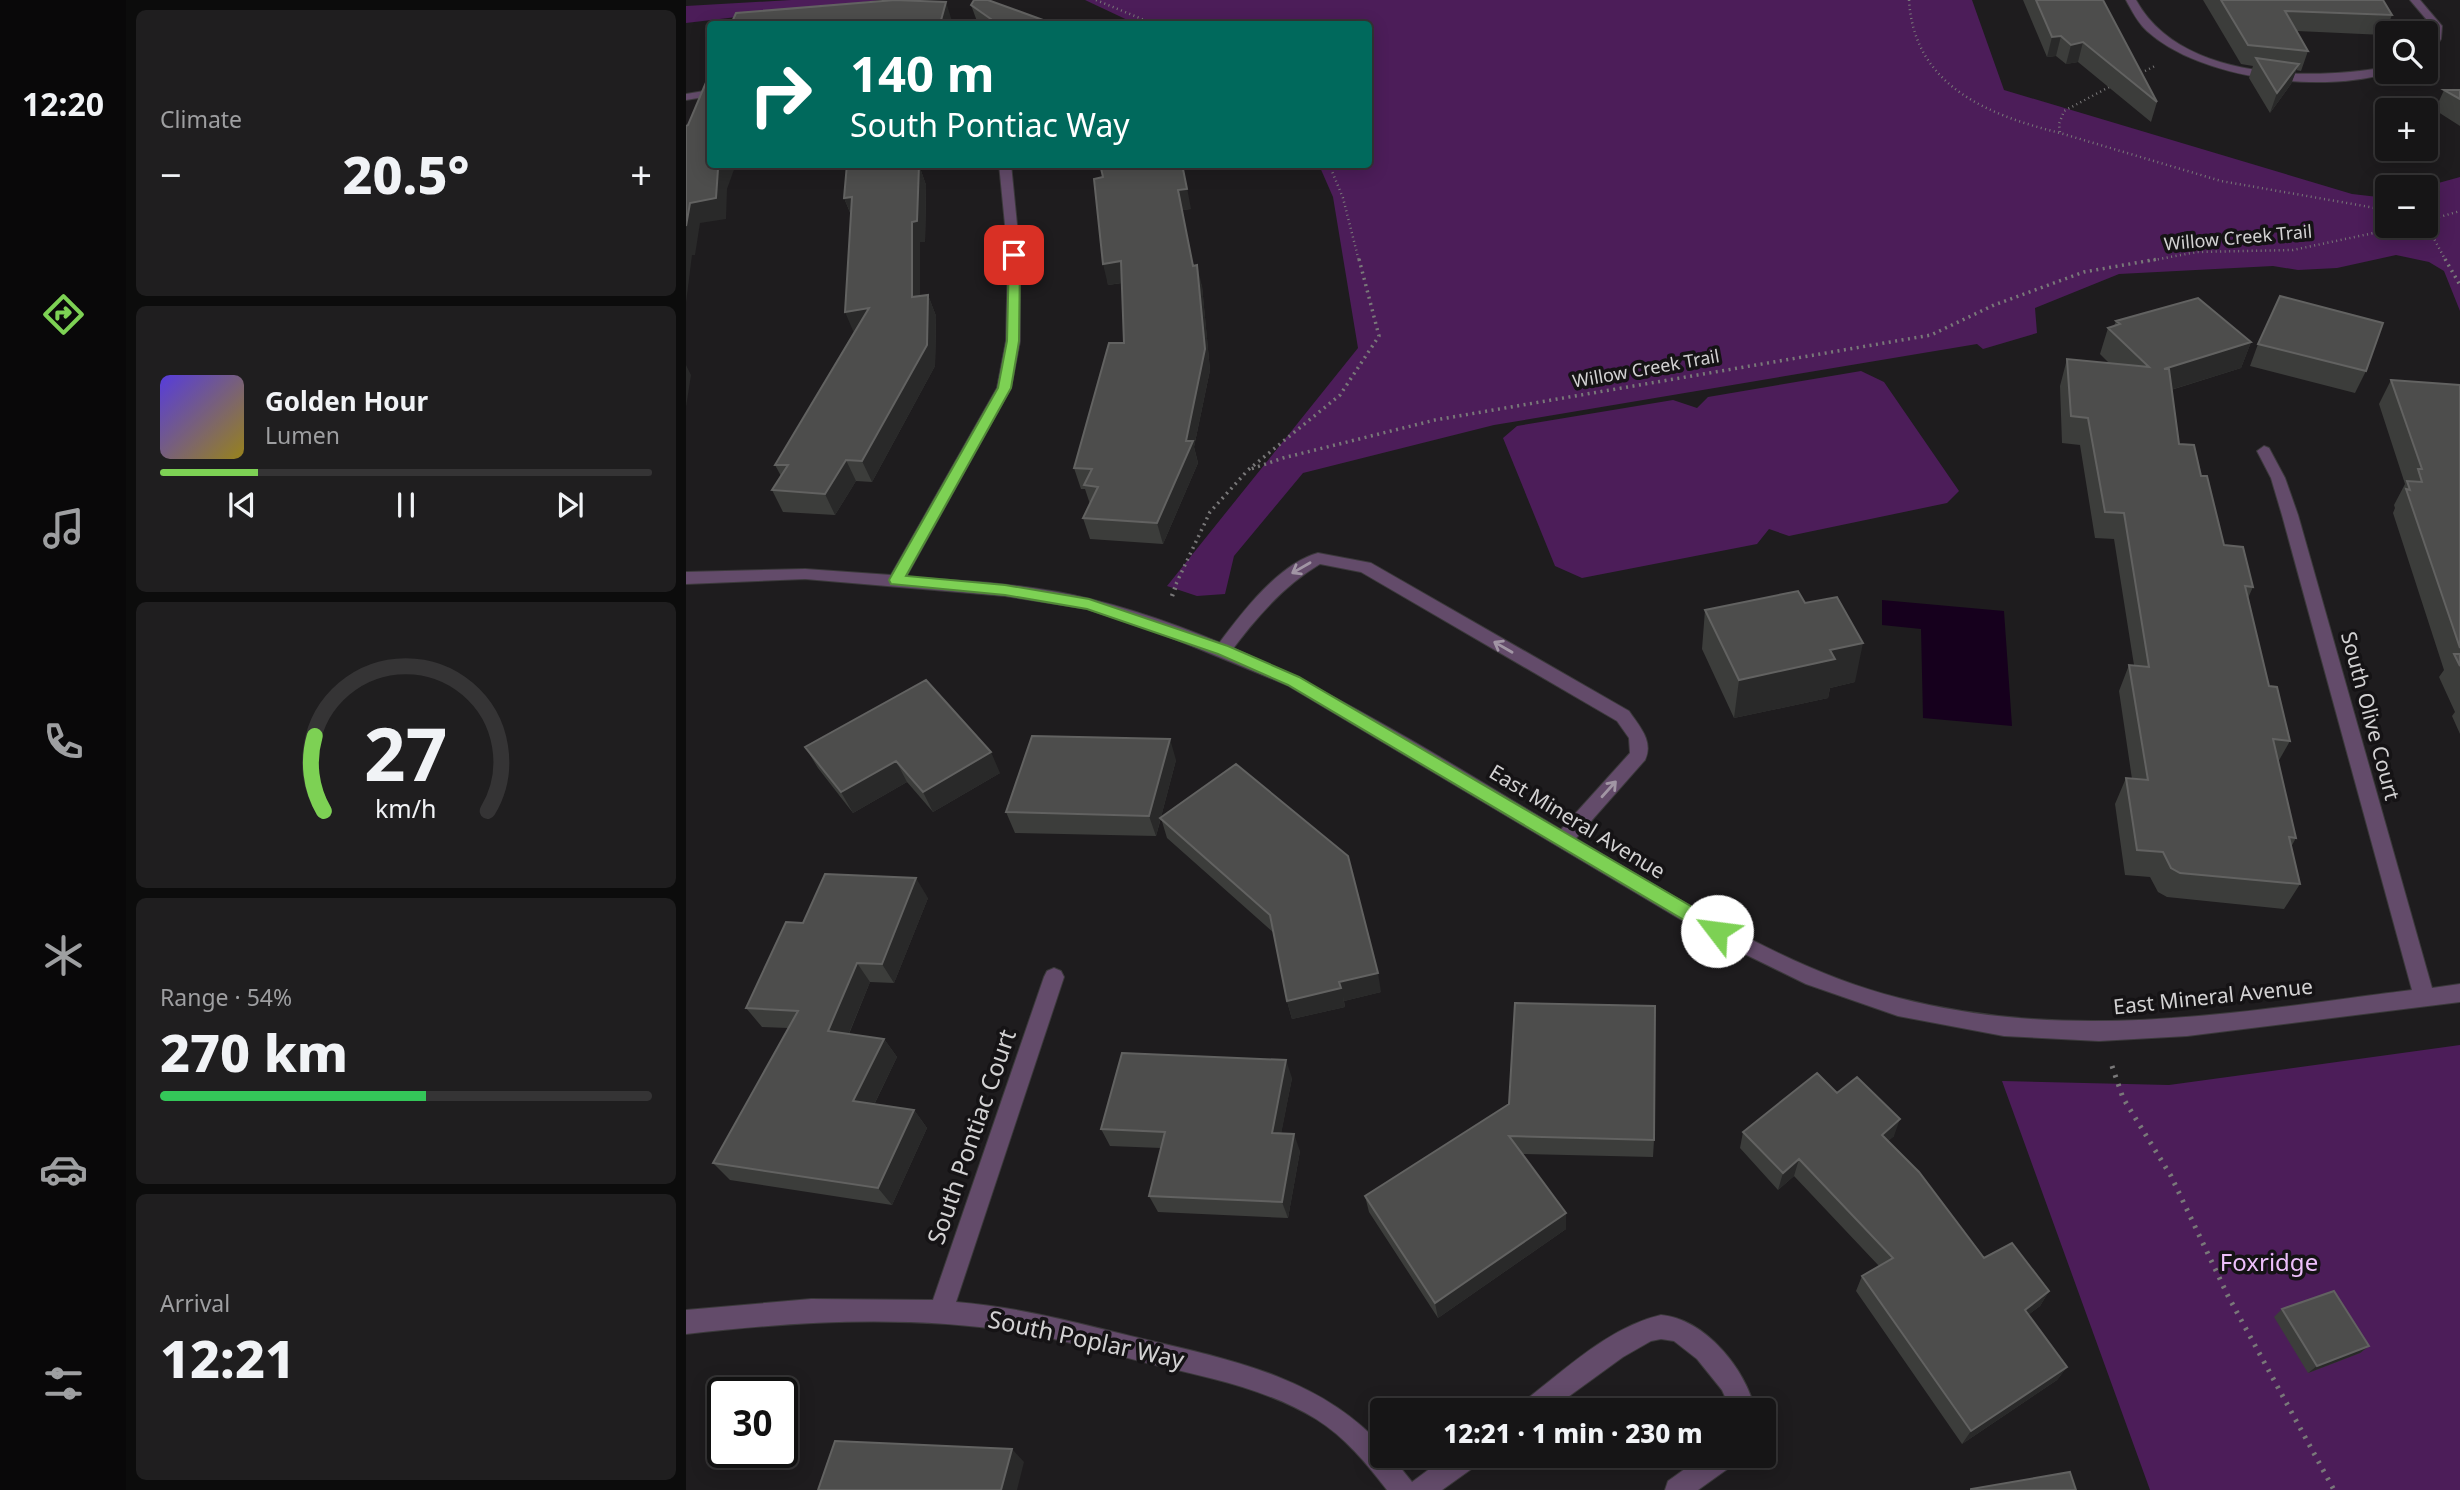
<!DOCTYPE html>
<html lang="en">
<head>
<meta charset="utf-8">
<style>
	body { margin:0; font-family:"Noto Sans",sans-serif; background:#1f1e1f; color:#f1f3f6; height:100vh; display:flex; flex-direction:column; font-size:26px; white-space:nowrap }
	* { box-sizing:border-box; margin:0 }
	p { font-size:23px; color:#9e9fa1 }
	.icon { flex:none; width:38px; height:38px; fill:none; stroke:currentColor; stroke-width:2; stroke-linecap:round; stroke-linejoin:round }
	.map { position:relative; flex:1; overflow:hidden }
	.side { display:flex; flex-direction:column; gap:10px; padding:10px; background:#0c0c0c; width:560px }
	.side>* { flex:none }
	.banner { position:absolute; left:21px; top:21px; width:665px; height:147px; border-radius:7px; box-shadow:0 4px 18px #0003,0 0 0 2px #353435; background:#00695c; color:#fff; overflow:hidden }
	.buttons { position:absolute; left:1689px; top:21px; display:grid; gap:14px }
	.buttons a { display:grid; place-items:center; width:63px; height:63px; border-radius:7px; background:#161516; box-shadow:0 4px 18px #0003,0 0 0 2px #353435; font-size:35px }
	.speed { position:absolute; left:21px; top:1377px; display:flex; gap:14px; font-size:35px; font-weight:700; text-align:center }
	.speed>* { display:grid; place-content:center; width:91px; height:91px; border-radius:50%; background:#161516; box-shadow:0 4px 18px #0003,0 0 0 2px #353435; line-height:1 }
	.speed .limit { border:4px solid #111; border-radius:10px; background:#fff; color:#111 }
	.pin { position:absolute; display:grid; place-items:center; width:60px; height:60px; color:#fff; margin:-30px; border-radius:14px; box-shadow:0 4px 10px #0006 }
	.me { position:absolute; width:77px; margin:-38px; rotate:300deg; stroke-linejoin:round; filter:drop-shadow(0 0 5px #0008) }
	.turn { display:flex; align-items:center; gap:24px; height:147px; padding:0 28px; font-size:32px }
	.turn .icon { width:91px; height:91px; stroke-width:2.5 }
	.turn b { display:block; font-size:49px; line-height:60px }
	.big { font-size:52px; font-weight:800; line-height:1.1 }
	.side .tile { flex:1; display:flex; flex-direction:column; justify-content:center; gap:10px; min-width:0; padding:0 24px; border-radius:10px; background:#1f1e1f }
	.side .dial { align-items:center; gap:0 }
	.dial svg { height:182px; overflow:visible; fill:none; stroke:#353435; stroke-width:7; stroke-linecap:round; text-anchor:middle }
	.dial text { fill:#f1f3f6; stroke:none }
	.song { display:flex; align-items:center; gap:21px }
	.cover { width:84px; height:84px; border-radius:10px; background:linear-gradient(135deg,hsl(250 70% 55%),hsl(50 70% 35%)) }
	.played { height:7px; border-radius:4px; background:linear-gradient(90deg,#7dd154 20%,#353435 20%) }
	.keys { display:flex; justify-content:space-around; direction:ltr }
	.heat { display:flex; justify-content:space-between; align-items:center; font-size:38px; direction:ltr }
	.charge { height:10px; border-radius:5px; background:linear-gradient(90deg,#34c759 54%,#353435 0) }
	.trip { position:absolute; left:684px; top:1398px; width:406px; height:70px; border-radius:7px; background:#161516; box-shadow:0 4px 18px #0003,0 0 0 2px #353435; font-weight:800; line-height:70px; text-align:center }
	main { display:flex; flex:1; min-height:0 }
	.menu { display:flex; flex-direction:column; width:126px; justify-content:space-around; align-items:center; background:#090809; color:#9e9fa1 }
	.menu .icon { width:49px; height:49px }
	.menu .selected { color:#7dd154 }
	.menu b { font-size:32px; color:#f1f3f6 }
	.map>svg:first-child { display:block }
	.green { fill:#4c1d59 }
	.water { fill:#16001d }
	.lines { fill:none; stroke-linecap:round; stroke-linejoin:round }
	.service-casing { stroke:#3b393b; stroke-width:2 }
	.minor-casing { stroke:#3b393b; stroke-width:2 }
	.path-far3 { stroke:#797879; stroke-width:2.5; stroke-dasharray:1 3.5; stroke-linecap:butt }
	.path-far2 { stroke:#797879; stroke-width:3.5; stroke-dasharray:2 4.5; stroke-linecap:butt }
	.path-far1 { stroke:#797879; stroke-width:4.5; stroke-dasharray:2 5; stroke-linecap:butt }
	.path { stroke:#797879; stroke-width:5; stroke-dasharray:2.5 7; stroke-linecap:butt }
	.service { fill:#634b6a; fill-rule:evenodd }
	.minor { fill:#634b6a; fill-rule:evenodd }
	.wall { fill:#3c3d3b }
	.shaded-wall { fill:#292929 }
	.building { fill:#4d4d4c; stroke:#626261; stroke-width:2 }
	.oneway { stroke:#a195a4 }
	.route { fill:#7dd154; stroke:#518837; stroke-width:2 }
	.labels { text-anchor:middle; stroke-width:7; stroke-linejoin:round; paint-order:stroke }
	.far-street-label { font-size:18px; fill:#d3d2d3; stroke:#151315 }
	.street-label { font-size:21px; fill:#d3d2d3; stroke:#151315 }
	.near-street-label { font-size:24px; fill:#d3d2d3; stroke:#151315 }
	.near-park-label { font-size:24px; fill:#edbffb; stroke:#151315 }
</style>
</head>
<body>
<main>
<nav class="menu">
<b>12:20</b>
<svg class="icon selected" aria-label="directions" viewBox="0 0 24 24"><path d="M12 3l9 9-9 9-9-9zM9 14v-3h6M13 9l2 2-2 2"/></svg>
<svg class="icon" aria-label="music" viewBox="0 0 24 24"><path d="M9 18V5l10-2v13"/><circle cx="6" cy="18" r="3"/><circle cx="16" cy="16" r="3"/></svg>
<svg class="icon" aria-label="phone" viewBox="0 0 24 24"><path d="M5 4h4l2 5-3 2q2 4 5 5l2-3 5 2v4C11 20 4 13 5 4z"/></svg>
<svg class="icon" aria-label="climate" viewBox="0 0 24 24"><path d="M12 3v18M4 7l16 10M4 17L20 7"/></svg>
<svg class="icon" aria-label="car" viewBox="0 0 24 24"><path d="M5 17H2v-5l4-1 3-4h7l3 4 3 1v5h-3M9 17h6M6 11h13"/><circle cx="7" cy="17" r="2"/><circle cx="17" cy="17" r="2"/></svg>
<svg class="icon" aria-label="filters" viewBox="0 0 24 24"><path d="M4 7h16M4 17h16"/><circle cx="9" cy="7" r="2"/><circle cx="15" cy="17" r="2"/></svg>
</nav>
<section class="side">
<div class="tile"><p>Climate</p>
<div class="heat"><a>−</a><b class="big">20.5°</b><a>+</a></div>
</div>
<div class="tile">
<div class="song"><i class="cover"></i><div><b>Golden Hour</b><p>Lumen</p></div></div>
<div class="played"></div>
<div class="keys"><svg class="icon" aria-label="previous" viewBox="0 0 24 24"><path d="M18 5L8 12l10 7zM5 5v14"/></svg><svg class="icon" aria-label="pause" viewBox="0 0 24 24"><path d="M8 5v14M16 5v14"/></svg><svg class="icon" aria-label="next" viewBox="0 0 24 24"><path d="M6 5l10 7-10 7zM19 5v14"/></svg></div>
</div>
<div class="tile dial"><svg viewBox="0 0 100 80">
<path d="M14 69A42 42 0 1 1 86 69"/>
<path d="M14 69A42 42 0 0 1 10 36" stroke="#7dd154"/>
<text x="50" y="56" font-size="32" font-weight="700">27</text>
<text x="50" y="72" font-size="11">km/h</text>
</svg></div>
<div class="tile"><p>Range · 54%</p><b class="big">270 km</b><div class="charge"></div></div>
<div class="tile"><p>Arrival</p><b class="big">12:21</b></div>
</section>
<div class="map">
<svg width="1774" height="1490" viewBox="0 0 1774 1490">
	<rect width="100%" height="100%" fill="#1e1c1e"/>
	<!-- green -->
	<path class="green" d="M105,0H195L0,23V6Z
		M399,0H1286L1318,90L1666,194L1701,198V226H1740L1738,187L1774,177V311L1758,271L1743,262L1710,255L1651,268L1612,270L1587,266L1433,274L1349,308L1351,333L1297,349L1291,344L808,425L617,473L548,556L539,594L511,596L481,586L672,348L647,197L633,165L682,164V24H450Z
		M1175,371L1198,382L1273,491L1261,503L1103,536L1083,529L1071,544L896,578L869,566L817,438L831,426L987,400L1011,408L1022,397Z
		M1774,1045V1490H1464L1316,1081L1483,1085Z"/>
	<!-- water -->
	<path class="water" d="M1196,600L1318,611L1326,726L1237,718L1235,629L1196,625Z"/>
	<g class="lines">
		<defs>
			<path id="service" d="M632,553L685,563L943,711C953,726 968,741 959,760L884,845H870L868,840L870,835L944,753L943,738L931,721L675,572L634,564C596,587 569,619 543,654H531L529,650L531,646C555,614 592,564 632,553Z"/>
			<path id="minor" d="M1440,0H1450C1494,80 1622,81 1701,67V72H1705C1638,94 1515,80 1461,31C1452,23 1446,11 1440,0Z
				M1724,0H1734L1756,26L1755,39L1744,55L1740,56C1740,45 1745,38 1746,26Z
				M24,90V96L0,100V94Z
				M313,164H325L334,255V341L325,388L220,577C281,581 344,584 404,599C587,644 755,760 916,854C1010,909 1106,971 1213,998C1388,1043 1551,1012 1726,990L1596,515L1585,478L1571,451L1578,446L1583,448L1599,478L1612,515L1746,988L1774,984V1002L1501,1036L1413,1041L1318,1036L1212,1016L1120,984L1024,937L601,685L479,635L402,609L319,596L119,579L0,584V572L119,569L205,575L311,388L320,341L322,255Z
				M368,968L375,971L378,977L270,1302C332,1307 391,1323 453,1338C541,1359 633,1376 696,1446V1456H705L726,1482L761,1456H794L791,1465L756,1490H701C681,1464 659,1437 630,1419C581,1389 521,1377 465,1364C421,1353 377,1339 332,1332C222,1315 111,1321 0,1334V1310L125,1299L247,1300L358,977L361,971Z
				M975,1315C1019,1319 1060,1369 1069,1410H1045L1036,1390L1011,1359L988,1341L975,1339L965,1341L937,1357L864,1410H833L837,1402C879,1370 923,1327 975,1315Z
				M1017,1456H1050L1047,1465L1012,1490H979L982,1481Z"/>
		</defs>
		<!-- service casing -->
		<use href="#service" class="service-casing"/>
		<!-- minor casing -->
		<use href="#minor" class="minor-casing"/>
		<!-- path-far3 -->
		<path class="path-far3" d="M410,0L468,24
			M1223,0C1228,86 1302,115 1374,133
			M1451,75L1469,66
			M1427,85L1378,111L1373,124L1374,133L1535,181L1701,210
			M643,164L657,198L673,261
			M1740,221L1774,211
			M1740,224L1760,261
			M1463,261L1511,252L1607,250L1721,226"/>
		<!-- path-far2 -->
		<path class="path-far2" d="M673,259L693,336L654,395L562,470L597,458L749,420L1245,335L1308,305L1398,272L1472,259
			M1759,259L1774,285
			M490,584L524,512L562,470"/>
		<!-- path-far1 -->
		<path class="path-far1" d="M486,596L491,583"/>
		<!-- path -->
		<path class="path" d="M1426,1066L1437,1098L1485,1176L1542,1296L1648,1490"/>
		<!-- service -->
		<use href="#service" class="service"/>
		<!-- minor -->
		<use href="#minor" class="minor"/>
	</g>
	<!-- wall -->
	<path class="wall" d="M1337,0H1417L1471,102L1465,122L1392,62L1380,64L1370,56L1361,57Z
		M1517,0H1697L1706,15L1698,35L1611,31L1622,51L1615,71L1610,70L1605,84L1584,113L1563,78L1567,66L1555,64Z
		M285,5L368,24H292Z
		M1758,90H1774V126L1749,110Z
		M233,165L240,185L239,242H234V296L242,295L250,316L249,366L186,482L170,481L149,515L97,512L86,490L95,476L89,465L168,332L165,215L158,198Z
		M408,179L505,209L496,210L507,265L516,286L524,370L508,447L512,463L477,544L404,539L397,518L404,504L399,489H395L388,468L438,343L436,283L422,285Z
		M1430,321L1565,342L1555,368L1485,390L1493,444L1515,476L1538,545L1567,587L1562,598L1583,686L1604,741L1592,762L1610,838L1605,847L1614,884L1598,909L1481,897L1472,892L1464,877L1439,875L1429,804L1440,778L1446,779L1433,691L1443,665H1448L1428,539L1409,538L1394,445L1376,443L1374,386L1381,359L1423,363L1414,354L1422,328L1428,326Z
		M1572,344L1680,371L1669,393L1564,366Z
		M1705,380L1774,385V734L1766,716L1769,712L1753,677L1758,670L1707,513L1709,508L1708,505L1719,484L1693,404Z
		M1119,603L1169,682L1144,688L1142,698L1048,718L1016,649L1019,610Z
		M119,747L314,773L247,812L221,782L167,813L132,768Z
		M490,760L475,817L695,992L658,1001L659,1007L606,1019L601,1001L588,933L481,838L475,818L470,836L329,833L320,812Z
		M242,898L208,983L184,982L163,1034L198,1039L211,1057L188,1105L228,1110L241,1128L206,1205L44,1180L27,1163L102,1028L76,1027L60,1008L117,923Z
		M606,1078L595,1133L614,1151L602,1218L472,1212L463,1196L475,1148L424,1146L415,1129Z
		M1151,1093L1208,1136L1202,1141L1298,1258L1363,1291L1354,1306L1342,1315L1381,1367L1371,1380L1276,1444L1170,1291L1176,1276L1193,1266L1108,1176L1092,1190L1054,1148L1057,1132Z
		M823,1104L968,1140L967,1157L836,1154L880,1213V1229L752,1318L683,1212L679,1196Z
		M1596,1309L1683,1346L1674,1353L1622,1373L1588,1317Z"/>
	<!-- shaded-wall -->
	<path class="shaded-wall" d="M260,2L266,21V24H254Z
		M1375,36L1370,56L1361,57L1366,37Z
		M1397,42L1392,62L1380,64L1385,45Z
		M1613,64L1605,84L1584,113L1591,93Z
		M33,164H50L41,189L40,219L14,223L9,255H6L0,303V226L4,203L32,169Z
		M233,165L240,185L239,242H234V318L226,297V222Z
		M497,166L505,209L496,210L492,190Z
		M166,197L167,219L158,198Z
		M435,261L441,282L422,285L417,264Z
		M511,265L516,286L524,370L508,447L512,463L477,544L471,523L500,441Z
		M242,295L250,316L249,366L186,482L176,461Z
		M183,308L168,333L159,312Z
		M1565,342L1555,368L1468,395L1478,369Z
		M0,365L5,375L0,407Z
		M160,460L170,481L149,515L139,494Z
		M1177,643L1169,682L1144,688L1142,698L1048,718L1053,680L1144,650Z
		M484,739L490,760L470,836L463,816Z
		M305,752L314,773L247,812L237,792Z
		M210,761L221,782L167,813L155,792Z
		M230,878L242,898L208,983L196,964Z
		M171,963L184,982L156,1050L142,1031Z
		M692,973L695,992L658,1001L653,982Z
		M655,988L659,1007L606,1019L601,1001Z
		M198,1039L211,1057L181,1119L167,1101Z
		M600,1060L606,1078L592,1150L586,1133Z
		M228,1110L241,1128L206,1205L192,1188Z
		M1214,1119L1208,1136L1190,1152L1196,1135Z
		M608,1134L614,1151L602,1218L596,1202Z
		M1113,1159L1108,1176L1092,1190L1097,1173Z
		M880,1213V1229L752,1318L749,1303Z
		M1363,1291L1354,1306L1329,1325L1339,1310Z
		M1683,1346L1674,1353L1622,1373L1631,1366Z
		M1381,1367L1371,1380L1276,1444L1285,1431Z
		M326,1449L338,1462L331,1490H315Z"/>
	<!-- building -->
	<path class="building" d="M209,0L260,2L254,24H45L50,13Z
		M288,0H302L368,24H312L285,5Z
		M1350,0H1417L1471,102L1397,42L1385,45L1375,36L1366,37Z
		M1535,0H1697L1706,15L1599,11L1622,51L1562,45Z
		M1570,58L1613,64L1591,93Z
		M24,73V164H33L32,169L30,198L4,203L0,226V126L2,125Z
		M1758,90H1774V99Z
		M161,164H217L216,167L233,165L231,221L226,222V297L242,295L241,345L176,461L160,460L139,494L86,490L102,465H89L183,308L159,312L166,197L158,198Z
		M414,164H496L501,189L492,190L507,266L511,265L519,349L500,441H507L471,523L397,518L412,487L398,485L406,469L388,468L423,343H438L435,261L417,264L408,179L417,177Z
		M1594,296L1697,323L1680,371L1572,344Z
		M1512,298L1565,342L1478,369H1483L1493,444L1508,445L1515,476H1521L1538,545L1557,547L1567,587L1559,586L1583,686L1591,687L1604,741L1587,739L1610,838L1603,837L1614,884L1494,873L1485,868L1477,852L1451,850L1440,778L1462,780L1443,665L1463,667L1438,513L1419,512L1402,418L1385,416L1381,359L1463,367L1422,328L1434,324L1430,321Z
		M1705,380L1774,385V648L1720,489L1724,490L1721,481L1736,482L1732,469H1736Z
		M1112,591L1119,603L1151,597L1177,643L1144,650L1149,659L1053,680L1019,610Z
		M1768,654H1774V666Z
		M240,680L305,752L237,792L210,761L155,792L119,747Z
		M346,736L484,739L463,816L320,812Z
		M550,764L662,856L692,973L653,982L655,988L601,1001L584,915L474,818Z
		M139,874L230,878L196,964L171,963L142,1031L198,1039L167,1101L228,1110L192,1188L27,1163L112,1011L60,1008L100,922L117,923Z
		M829,1003L969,1006L968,1140L823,1136L880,1213L749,1303L679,1196L823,1104Z
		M436,1053L600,1060L586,1133L608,1134L596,1202L463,1196L479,1132L415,1129Z
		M1131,1073L1151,1093L1171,1077L1214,1119L1196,1135L1233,1172L1298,1258L1326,1243L1363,1291L1339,1310L1381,1367L1285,1431L1176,1276L1207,1258L1113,1159L1097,1173L1057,1132Z
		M1648,1291L1683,1346L1631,1366L1596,1309Z
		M149,1441L326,1449L315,1490H132Z
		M1384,1472L1390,1490H1285V1489Z"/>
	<!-- one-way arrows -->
	<defs><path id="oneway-shaft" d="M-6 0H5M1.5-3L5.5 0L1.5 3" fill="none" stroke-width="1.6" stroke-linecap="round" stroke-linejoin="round" transform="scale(1.75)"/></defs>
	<g class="oneway">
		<use href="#oneway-shaft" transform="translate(615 568) rotate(150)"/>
		<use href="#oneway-shaft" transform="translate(817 647) rotate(-150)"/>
		<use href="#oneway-shaft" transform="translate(923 789) rotate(-48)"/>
	</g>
	<!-- route -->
	<path class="route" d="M328,252L334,255L333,341L325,388L220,576L319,585L403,599L542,646L613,677L1037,925L1040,931L1037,936H1025L602,685L532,654L401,609L319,595L205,584L203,580L312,388L321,341L323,255Z"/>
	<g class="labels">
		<!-- far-street labels -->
		<g class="far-street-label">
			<text transform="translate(1552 238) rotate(-5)" y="6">Willow Creek Trail</text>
			<text transform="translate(960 369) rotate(-10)" y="6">Willow Creek Trail</text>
		</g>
		<!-- street labels -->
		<g class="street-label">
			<text transform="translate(1684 716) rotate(75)" y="7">South Olive Court</text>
			<text transform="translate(891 822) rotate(31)" y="7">East Mineral Avenue</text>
			<text transform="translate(1527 997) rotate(-6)" y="7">East Mineral Avenue</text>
		</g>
		<!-- near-street labels -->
		<g class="near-street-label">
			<text transform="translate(286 1137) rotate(-71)" y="8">South Pontiac Court</text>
			<text transform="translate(400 1340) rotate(12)" y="8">South Poplar Way</text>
		</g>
		<!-- near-park labels -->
		<g class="near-park-label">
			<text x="1583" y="1271">Foxridge</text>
		</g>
	</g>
</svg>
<div class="buttons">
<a><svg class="icon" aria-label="search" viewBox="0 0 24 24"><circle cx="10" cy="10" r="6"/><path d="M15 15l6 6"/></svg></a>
<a>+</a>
<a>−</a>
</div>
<div class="speed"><div class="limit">30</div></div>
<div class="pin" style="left:328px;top:255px;background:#d93025"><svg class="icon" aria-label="arrive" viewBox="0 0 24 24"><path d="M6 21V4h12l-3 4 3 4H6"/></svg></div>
<svg class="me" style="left:1031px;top:931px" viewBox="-20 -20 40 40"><circle r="19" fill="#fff"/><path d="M0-13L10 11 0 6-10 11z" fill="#7dd154"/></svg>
<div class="trip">12:21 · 1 min · 230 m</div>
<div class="banner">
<div class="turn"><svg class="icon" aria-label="right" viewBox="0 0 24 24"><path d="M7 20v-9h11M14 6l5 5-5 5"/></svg><div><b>140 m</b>South Pontiac Way</div></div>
</div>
</div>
</main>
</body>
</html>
